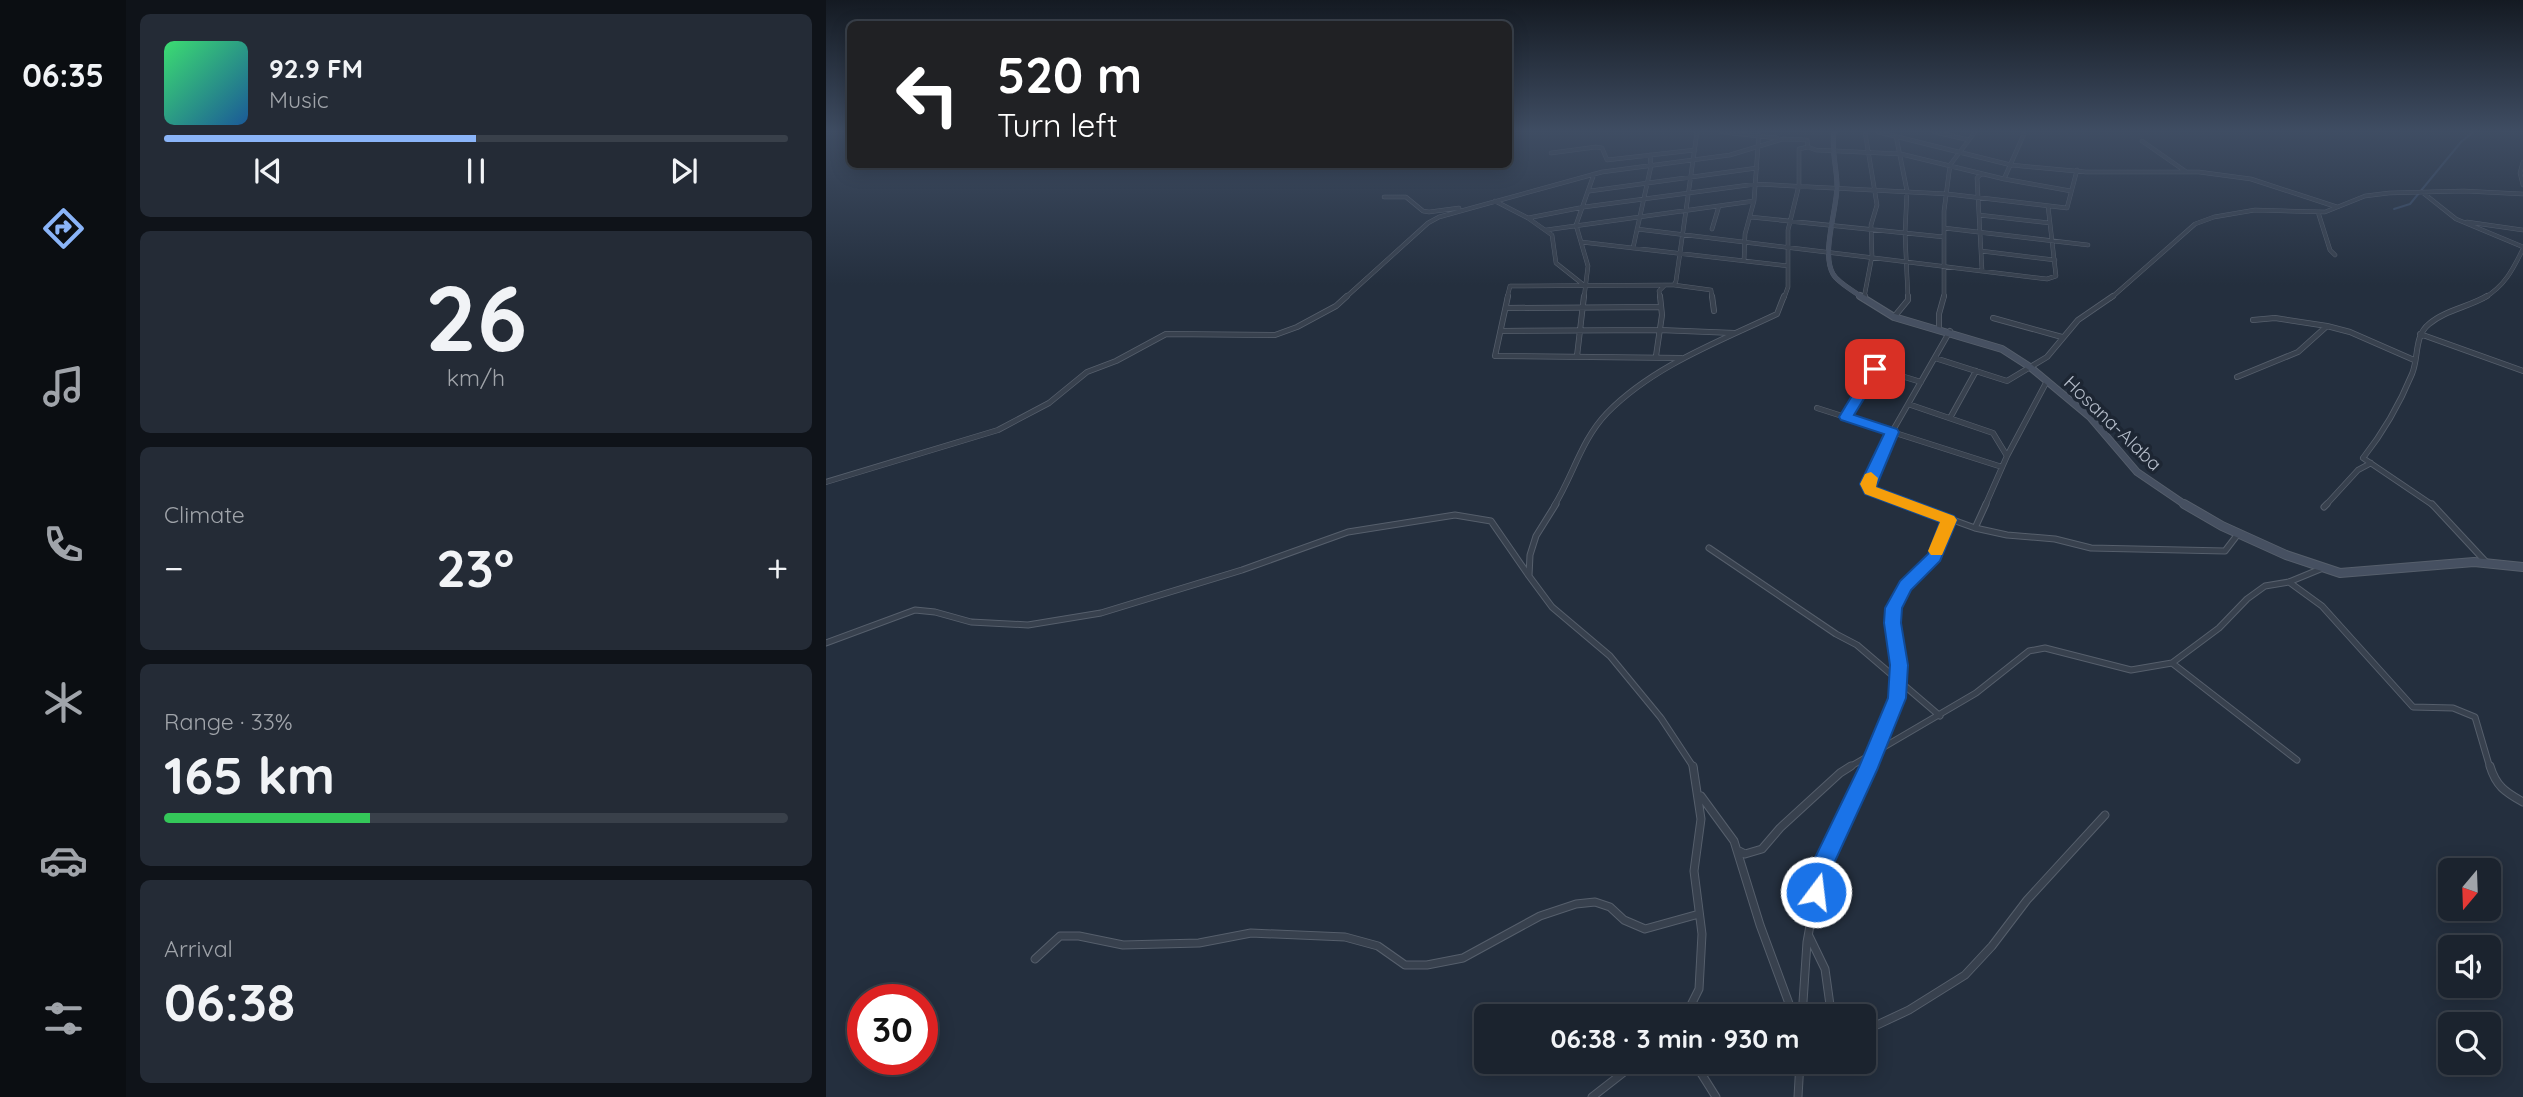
<!DOCTYPE html>
<html lang="en">
<head>
<meta charset="utf-8">
<style>
	body { margin:0; font-family:Quicksand,sans-serif; background:#242b36; color:#f1f3f6; height:100vh; display:flex; flex-direction:column; font-size:26px; white-space:nowrap }
	* { box-sizing:border-box; margin:0 }
	p { font-size:23px; color:#a0a4aa }
	.icon { flex:none; width:38px; height:38px; fill:none; stroke:currentColor; stroke-width:2; stroke-linecap:round; stroke-linejoin:round }
	.map { position:relative; flex:1; overflow:hidden }
	.sheet { display:flex; flex-direction:column; gap:14px; padding:14px; background:#0f1319; width:700px }
	.sheet>* { flex:none }
	.hud { position:absolute; left:21px; top:21px; width:665px; height:147px; border-radius:10px; box-shadow:0 4px 18px #0003,0 0 0 2px #39404a; background:#202124; color:#fff; overflow:hidden }
	.needle { width:46px; rotate:199deg }
	.fabs { position:absolute; left:1612px; top:858px; display:grid; gap:14px }
	.fabs a { display:grid; place-items:center; width:63px; height:63px; border-radius:10px; background:#1b232e; box-shadow:0 4px 18px #0003,0 0 0 2px #39404a; font-size:35px }
	.speed { position:absolute; left:21px; top:984px; display:flex; gap:14px; font-size:35px; font-weight:700; text-align:center }
	.speed>* { display:grid; place-content:center; width:91px; height:91px; border-radius:50%; background:#1b232e; box-shadow:0 4px 18px #0003,0 0 0 2px #39404a; line-height:1 }
	.speed .limit { border:10px solid #d22; background:#fff; color:#111 }
	.pin { position:absolute; display:grid; place-items:center; width:60px; height:60px; color:#fff; margin:-30px; border-radius:14px; box-shadow:0 4px 10px #0006 }
	.me { position:absolute; width:77px; margin:-38px; rotate:15deg; stroke-linejoin:round; filter:drop-shadow(0 0 5px #0008) }
	.turn { display:flex; align-items:center; gap:24px; height:147px; padding:0 35px; font-size:32px }
	.turn .icon { width:91px; height:91px; stroke-width:2.5 }
	.turn b { display:block; font-size:49px; line-height:60px }
	.big { font-size:52px; font-weight:700; line-height:1.1 }
	.sheet .card { flex:1; display:flex; flex-direction:column; justify-content:center; gap:10px; min-width:0; padding:0 24px; border-radius:10px; background:#242b36 }
	.sheet .dial { align-items:center; gap:0 }
	.dial b { font-size:91px; line-height:1 }
	.song { display:flex; align-items:center; gap:21px }
	.cover { width:84px; height:84px; border-radius:10px; background:linear-gradient(135deg,hsl(140 70% 55%),hsl(210 70% 35%)) }
	.played { height:7px; border-radius:4px; background:linear-gradient(90deg,#8ab4f8 50%,#39404a 50%) }
	.keys { display:flex; justify-content:space-around; direction:ltr }
	.heat { display:flex; justify-content:space-between; align-items:center; font-size:38px; direction:ltr }
	.charge { height:10px; border-radius:5px; background:linear-gradient(90deg,#34c759 33%,#39404a 0) }
	.trip { position:absolute; left:648px; top:1004px; width:402px; height:70px; border-radius:10px; background:#1b232e; box-shadow:0 4px 18px #0003,0 0 0 2px #39404a; font-weight:700; line-height:70px; text-align:center }
	main { display:flex; flex:1; min-height:0 }
	.dock { display:flex; flex-direction:column; width:126px; justify-content:space-around; align-items:center; background:#0b0e12; color:#a0a4aa }
	.dock .icon { width:49px; height:49px }
	.dock .active { color:#8ab4f8 }
	.dock b { font-size:32px; color:#f1f3f6 }
	.map>svg:first-child { display:block }
	.lines { fill:none; stroke-linecap:round; stroke-linejoin:round }
	.stream { stroke:#394c67; stroke-width:2 }
	.minor-far3-casing { stroke:#565f6c; stroke-width:4.5 }
	.minor-far2-casing { stroke:#565f6c; stroke-width:6 }
	.minor-far1-casing { stroke:#565f6c; stroke-width:7 }
	.minor-casing { stroke:#565f6c; stroke-width:9 }
	.secondary-far2-casing { stroke:#565f6c; stroke-width:5 }
	.secondary-far1-casing { stroke:#565f6c; stroke-width:8 }
	.secondary-casing { stroke:#565f6c; stroke-width:10 }
	.minor-far3 { stroke:#38414e; stroke-width:3.5 }
	.minor-far2 { stroke:#38414e; stroke-width:4.5 }
	.minor-far1 { stroke:#38414e; stroke-width:5 }
	.minor { stroke:#38414e; stroke-width:7 }
	.secondary-far2 { stroke:#465061; stroke-width:4.5 }
	.secondary-far1 { stroke:#465061; stroke-width:6 }
	.secondary { stroke:#465061; stroke-width:8 }
	.route { fill:#1a73e8; stroke:#114b97; stroke-width:2 }
	.slow { fill:#f59e0b }
	.labels { text-anchor:middle; stroke-width:7; stroke-linejoin:round; paint-order:stroke }
	.street-label { font-size:19px; fill:#b4bcc9; stroke:#1d2633 }
</style>
</head>
<body>
<main>
<nav class="dock">
<b>06:35</b>
<svg class="icon active" aria-label="directions" viewBox="0 0 24 24"><path d="M12 3l9 9-9 9-9-9zM9 14v-3h6M13 9l2 2-2 2"/></svg>
<svg class="icon" aria-label="music" viewBox="0 0 24 24"><path d="M9 18V5l10-2v13"/><circle cx="6" cy="18" r="3"/><circle cx="16" cy="16" r="3"/></svg>
<svg class="icon" aria-label="phone" viewBox="0 0 24 24"><path d="M5 4h4l2 5-3 2q2 4 5 5l2-3 5 2v4C11 20 4 13 5 4z"/></svg>
<svg class="icon" aria-label="climate" viewBox="0 0 24 24"><path d="M12 3v18M4 7l16 10M4 17L20 7"/></svg>
<svg class="icon" aria-label="car" viewBox="0 0 24 24"><path d="M5 17H2v-5l4-1 3-4h7l3 4 3 1v5h-3M9 17h6M6 11h13"/><circle cx="7" cy="17" r="2"/><circle cx="17" cy="17" r="2"/></svg>
<svg class="icon" aria-label="filters" viewBox="0 0 24 24"><path d="M4 7h16M4 17h16"/><circle cx="9" cy="7" r="2"/><circle cx="15" cy="17" r="2"/></svg>
</nav>
<section class="sheet">
<div class="card">
<div class="song"><i class="cover"></i><div><b>92.9 FM</b><p>Music</p></div></div>
<div class="played"></div>
<div class="keys"><svg class="icon" aria-label="previous" viewBox="0 0 24 24"><path d="M18 5L8 12l10 7zM5 5v14"/></svg><svg class="icon" aria-label="pause" viewBox="0 0 24 24"><path d="M8 5v14M16 5v14"/></svg><svg class="icon" aria-label="next" viewBox="0 0 24 24"><path d="M6 5l10 7-10 7zM19 5v14"/></svg></div>
</div>
<div class="card dial"><b>26</b><p>km/h</p></div>
<div class="card"><p>Climate</p>
<div class="heat"><a>−</a><b class="big">23°</b><a>+</a></div>
</div>
<div class="card"><p>Range · 33%</p><b class="big">165 km</b><div class="charge"></div></div>
<div class="card"><p>Arrival</p><b class="big">06:38</b></div>
</section>
<div class="map">
<svg width="1697" height="1097" viewBox="0 0 1697 1097">
	<rect width="100%" height="100%" fill="#242f3e"/>
	<g class="lines">
		<!-- stream -->
		<path class="stream" d="M1568,209L1584,204L1635,142L1647,132"/>
		<defs>
			<path id="minor-far3" d="M896,132L951,138
				M1052,132L1185,165L1260,172H1373L1425,179L1511,207
				M1109,132L1143,140
				M1070,136L1081,191L1079,233L1082,298
				M1316,141L1359,171
				M725,153L770,147L776,148L781,160L869,150
				M1697,162L1694,173L1697,185
				M1155,174L1151,178L1156,270
				M1178,179L1198,134
				M764,191L931,168
				M1596,192L1630,219L1697,247
				M558,197H580L597,211L603,212L633,208
				M669,201L702,218L726,235L730,263L759,286
				M1492,212L1504,250L1509,255
				M1153,215L1224,223
				M924,217L1118,237
				M702,218L758,207L930,184L1122,194L1241,208L1251,170
				M1641,222L1697,230
				M1118,228L1262,245
				M811,229L1221,279L1230,276L1222,206
				M886,229L893,206
				M720,230L928,201
				M755,242L962,266
				M807,248L825,166L824,155
				M1155,251L1229,260
				M918,261L919,234L928,201L933,132
				M848,285L885,290L886,298
				M519,298L602,223L613,217L776,172L904,155L957,139L981,140L982,147L990,150L1075,154L1178,179L1245,191
				M681,298L684,286L839,285
				M758,298L762,266L750,225L768,174
				M834,298L833,291L839,285H848L850,281L871,132
				M958,298L962,287V230L973,185V149L982,147
				M1038,298L1046,256L1045,225L1051,205L1039,132
				M1118,298V211L1124,165L1149,132
				M1285,298L1369,224L1388,217L1429,210L1499,212L1539,196L1563,193L1638,191L1697,194
				M1658,298C1679,286 1687,269 1697,249"/>
			<path id="minor-far2" d="M682,296L669,356L855,358
				M886,296L888,311
				M1038,299L1039,296
				M680,308L835,307
				M1068,317L1082,300V296
				M1167,318L1236,337
				M1427,320L1449,318L1501,326
				M1113,329V314L1118,296
				M675,331L834,330L908,333
				M1594,334L1697,371
				M751,356L758,296
				M830,356L836,315L834,296
				M1109,358L1181,381L1221,357L1252,320L1287,296
				M1049,368L1095,382
				M1411,377L1472,352L1501,326L1524,332L1588,360
				M1082,404L1167,433L1181,456
				M991,408L1176,467
				M1020,417L1067,343
				M1124,418L1150,371
				M0,482L172,430L223,403L261,372L290,361L340,334L449,335L471,327L510,306L521,296
				M728,506C747,476 755,440 781,413C827,366 892,342 951,314L958,296
				M1088,506L1044,490L1042,484L1066,432L1124,331
				M1159,506L1181,456L1221,381
				M1499,506L1532,470L1545,463
				M1608,506L1537,458C1556,434 1574,403 1586,374C1593,357 1588,336 1603,324C1619,310 1643,307 1661,296"/>
			<path id="minor-far1" d="M730,504L710,536L704,555L703,576L726,607L784,656L835,718L868,768
				M1083,504L1149,528L1160,504
				M1606,504L1660,562
				M1498,507L1501,504
				M1149,528L1181,535L1229,539L1265,548L1399,551L1412,534
				M883,548L1010,634L1031,645L1114,716
				M1463,582L1496,606L1587,707L1627,708L1649,717L1664,768
				M0,643L89,610L109,612L145,622L202,625L275,613L416,570L522,532L629,515L665,521L703,576
				M1346,663L1471,760
				M1022,768L1150,693L1203,651L1219,648L1305,670L1346,663L1393,628L1421,599L1439,586L1463,582L1497,568
				M1043,768L1071,698L1073,665L1067,623L1068,608L1080,586L1108,557L1123,520"/>
			<path id="minor" d="M1664,766C1670,786 1679,792 1697,802
				M875,796L908,841L934,925L968,1017
				M911,850L919,854L936,849L954,828L1014,773L1025,766
				M983,936L999,969L1004,1005L1016,1017
				M209,959L234,936H253L297,945L373,943L425,933L519,937L552,946L579,965H601L637,958L714,916L750,904L769,902L784,907L798,920L819,929L873,914
				M859,1017L873,989L876,934L868,871L875,819L867,766
				M976,1017L981,942L994,870L1044,766
				M1038,1024L1051,1025L1083,1010L1139,975L1166,946L1201,900L1279,815
				M868,1062L890,1097
				M766,1097L811,1062
				M972,1097L974,1062"/>
			<path id="secondary-far2" d="M1008,132C1005,151 1011,168 1011,186C1011,210 995,253 1007,274C1012,283 1028,291 1037,298"/>
			<path id="secondary-far1" d="M1034,296L1068,317L1176,349L1204,367L1264,417L1311,472L1361,506"/>
			<path id="secondary" d="M1358,504L1396,526L1460,555L1514,573L1648,562L1697,567"/>
		</defs>
		<!-- minor-far3 casing -->
		<use href="#minor-far3" class="minor-far3-casing"/>
		<!-- minor-far2 casing -->
		<use href="#minor-far2" class="minor-far2-casing"/>
		<!-- minor-far1 casing -->
		<use href="#minor-far1" class="minor-far1-casing"/>
		<!-- minor casing -->
		<use href="#minor" class="minor-casing"/>
		<!-- secondary-far2 casing -->
		<use href="#secondary-far2" class="secondary-far2-casing"/>
		<!-- secondary-far1 casing -->
		<use href="#secondary-far1" class="secondary-far1-casing"/>
		<!-- secondary casing -->
		<use href="#secondary" class="secondary-casing"/>
		<!-- minor-far3 -->
		<use href="#minor-far3" class="minor-far3"/>
		<!-- minor-far2 -->
		<use href="#minor-far2" class="minor-far2"/>
		<!-- minor-far1 -->
		<use href="#minor-far1" class="minor-far1"/>
		<!-- minor -->
		<use href="#minor" class="minor"/>
		<!-- secondary-far2 -->
		<use href="#secondary-far2" class="secondary-far2"/>
		<!-- secondary-far1 -->
		<use href="#secondary-far1" class="secondary-far1"/>
		<!-- secondary -->
		<use href="#secondary" class="secondary"/>
	</g>
	<!-- sky -->
	<linearGradient id="sky" x2="0" y2="1"><stop stop-color="#141a22"/><stop offset="0.46" stop-color="#3f4d63"/><stop offset="1" stop-color="#3f4d63" stop-opacity="0"/></linearGradient>
	<rect width="1697" height="285" fill="url(#sky)"/>
	<!-- route -->
	<path class="route" d="M1049,364L1056,369L1028,415L1071,429L1073,432L1050,487L1128,516L1131,520L1114,561L1085,590L1076,608L1075,623L1082,665L1080,698L1051,770L1004,872L997,899L990,903L982,899L979,892L983,870L1033,767L1062,698L1064,665L1058,623L1059,608L1074,581L1102,554L1114,522L1039,494L1034,484L1058,434L1015,420L1013,417L1044,366Z"/>
	<!-- slow -->
	<path class="slow" d="M1045,472L1052,478L1050,487L1128,516L1131,520L1116,555H1105L1102,551L1114,522L1039,494L1034,484L1039,474Z"/>
	<g class="labels">
		<!-- street labels -->
		<g class="street-label">
			<text transform="translate(1287 423) rotate(44)" y="7">Hosana-Alaba</text>
		</g>
	</g>
</svg>
<div class="fabs">
<a><svg class="needle" viewBox="-14 -14 28 28"><path d="M0-13l5 13h-10z" fill="#e53935"/><path d="M0 13l5-13h-10z" fill="#a0a4aa"/></svg></a>
<a><svg class="icon" aria-label="sound" viewBox="0 0 24 24"><path d="M4 9h4l5-4v14l-5-4H4zM17 9q2 3 0 6"/></svg></a>
<a><svg class="icon" aria-label="search" viewBox="0 0 24 24"><circle cx="10" cy="10" r="6"/><path d="M15 15l6 6"/></svg></a>
</div>
<div class="speed"><div class="limit">30</div></div>
<div class="pin" style="left:1049px;top:369px;background:#d93025"><svg class="icon" aria-label="arrive" viewBox="0 0 24 24"><path d="M6 21V4h12l-3 4 3 4H6"/></svg></div>
<svg class="me" style="left:990px;top:892px" viewBox="-20 -20 40 40"><circle r="17" fill="#1a73e8" stroke="#fff" stroke-width="3"/><path d="M0-11L8 9 0 5-8 9z" fill="#fff"/></svg>
<div class="trip">06:38 · 3 min · 930 m</div>
<div class="hud">
<div class="turn"><svg class="icon" aria-label="left" viewBox="0 0 24 24"><path d="M17 20v-9H6M10 6l-5 5 5 5"/></svg><div><b>520 m</b>Turn left</div></div>
</div>
</div>
</main>
</body>
</html>
